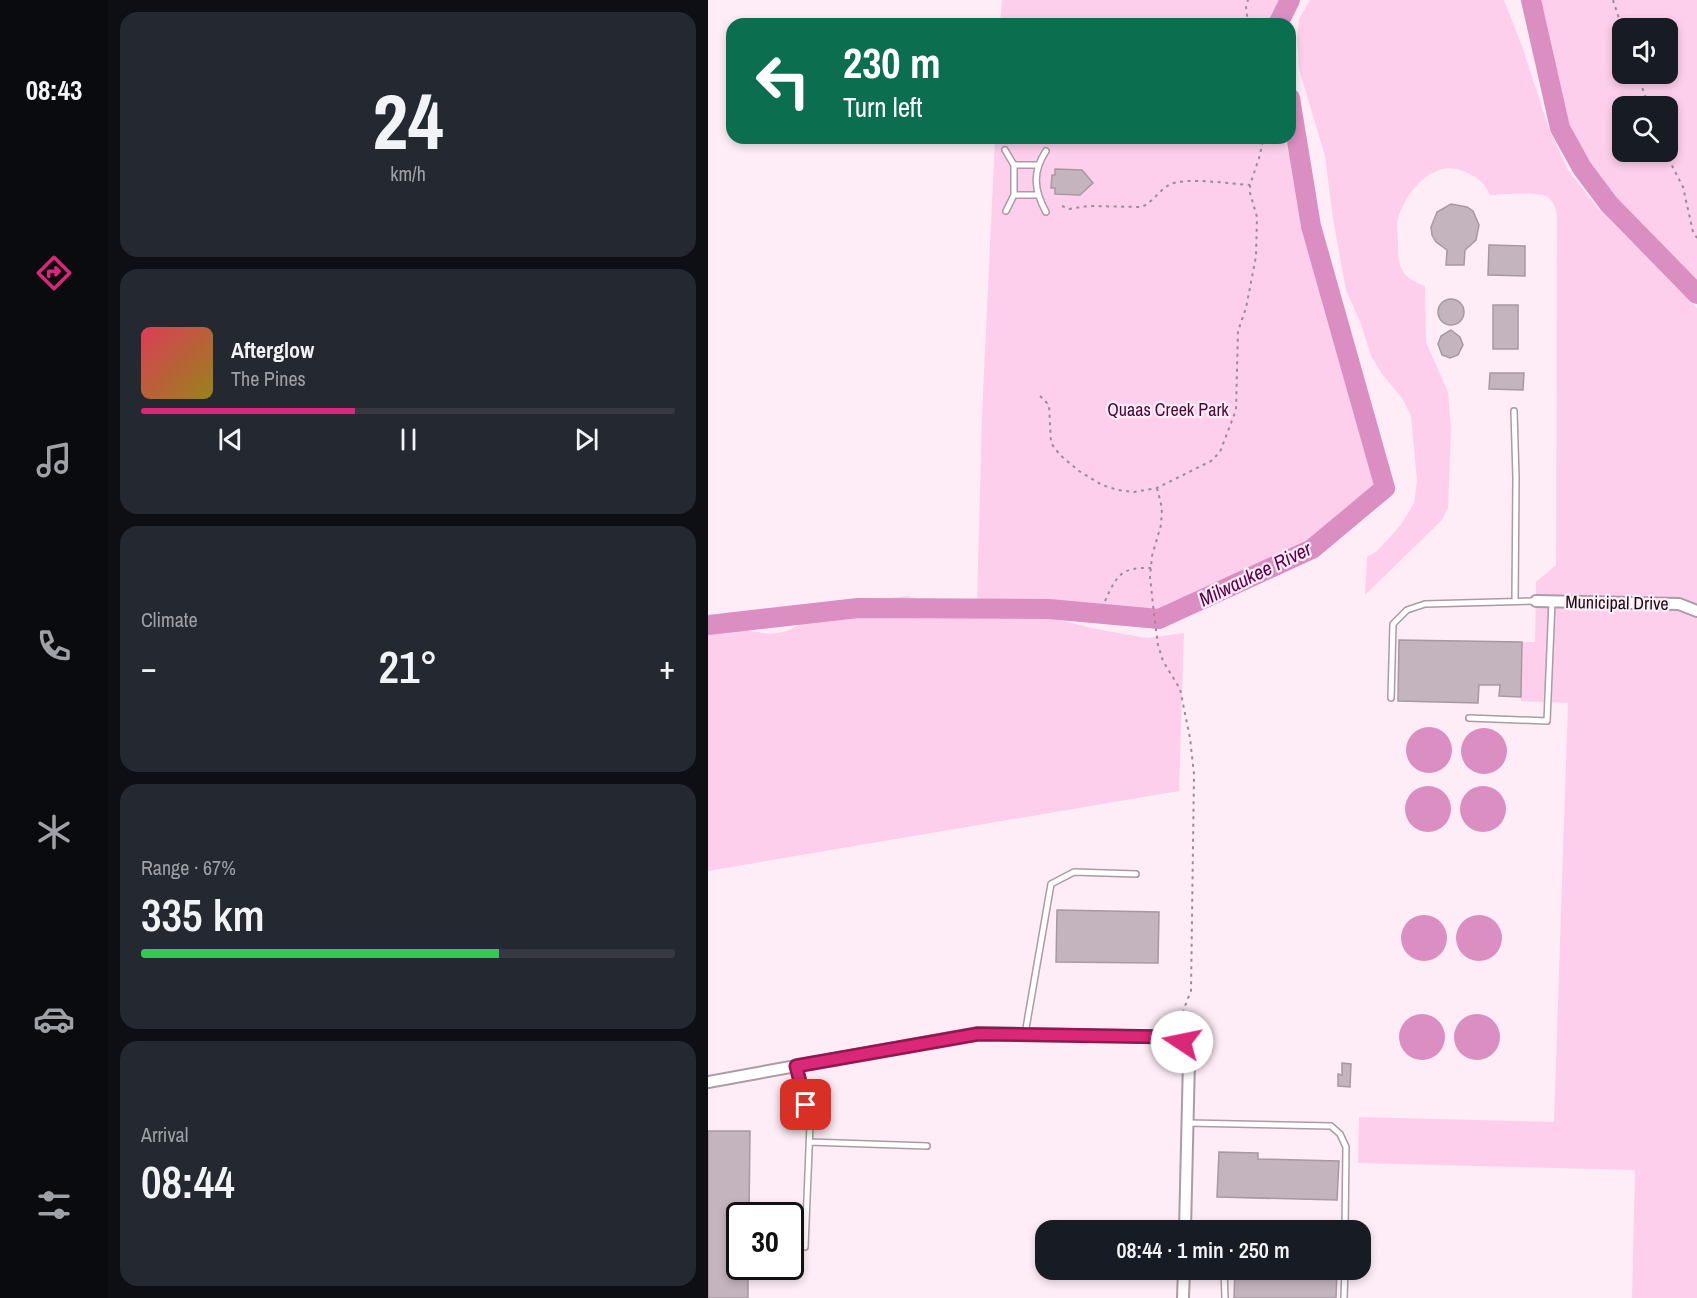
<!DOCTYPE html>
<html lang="en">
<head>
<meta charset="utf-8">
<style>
	body { margin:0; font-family:"Archivo Narrow",sans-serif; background:#242831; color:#f1f3f6; height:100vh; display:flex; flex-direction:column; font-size:22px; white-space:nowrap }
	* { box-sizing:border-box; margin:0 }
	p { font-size:20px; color:#9ea1a6 }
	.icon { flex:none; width:33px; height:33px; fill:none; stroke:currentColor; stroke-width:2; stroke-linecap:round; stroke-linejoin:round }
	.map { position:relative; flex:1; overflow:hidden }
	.panel { display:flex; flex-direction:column; gap:12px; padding:12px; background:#0d0f14; width:600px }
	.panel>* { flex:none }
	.top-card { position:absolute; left:18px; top:18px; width:570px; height:126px; border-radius:18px; box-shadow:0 3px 9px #0003; background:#0b6e4f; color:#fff; overflow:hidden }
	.controls { position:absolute; left:904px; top:18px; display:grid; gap:12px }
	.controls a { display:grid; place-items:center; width:66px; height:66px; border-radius:12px; background:#171b24; box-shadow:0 3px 9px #0003; font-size:30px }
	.speed { position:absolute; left:18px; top:1202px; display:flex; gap:12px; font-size:30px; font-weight:700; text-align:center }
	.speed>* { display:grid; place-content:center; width:78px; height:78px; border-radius:50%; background:#171b24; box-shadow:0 3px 9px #0003; line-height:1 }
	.speed .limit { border:3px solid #111; border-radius:9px; background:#fff; color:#111 }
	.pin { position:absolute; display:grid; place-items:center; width:51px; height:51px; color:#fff; margin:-26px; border-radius:12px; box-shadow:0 3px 9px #0006 }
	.me { position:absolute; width:66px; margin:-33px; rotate:281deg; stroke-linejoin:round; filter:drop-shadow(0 0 4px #0008) }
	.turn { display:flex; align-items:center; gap:21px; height:126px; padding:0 18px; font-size:27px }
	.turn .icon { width:78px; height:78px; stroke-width:2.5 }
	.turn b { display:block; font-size:42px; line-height:51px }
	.big { font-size:45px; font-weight:600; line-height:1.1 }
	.panel .widget { flex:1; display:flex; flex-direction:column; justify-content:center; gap:9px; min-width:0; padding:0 21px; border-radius:18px; background:#242831 }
	.panel .dial { align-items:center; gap:0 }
	.dial b { font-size:78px; line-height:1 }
	.song { display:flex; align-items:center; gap:18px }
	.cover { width:72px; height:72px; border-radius:9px; background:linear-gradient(135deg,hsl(350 70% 55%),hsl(50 70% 35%)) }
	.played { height:6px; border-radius:3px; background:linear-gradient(90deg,#db2777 40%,#363941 40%) }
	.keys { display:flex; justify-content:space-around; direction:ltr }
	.heat { display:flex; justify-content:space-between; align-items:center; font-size:33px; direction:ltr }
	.charge { height:9px; border-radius:4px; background:linear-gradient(90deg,#34c759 67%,#363941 0) }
	.trip { position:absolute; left:327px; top:1220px; width:336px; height:60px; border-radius:18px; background:#171b24; box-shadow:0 3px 9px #0003; font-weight:600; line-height:60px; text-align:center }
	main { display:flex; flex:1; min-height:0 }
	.tab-bar { display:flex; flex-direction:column; width:108px; justify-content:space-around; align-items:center; background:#090b0e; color:#9ea1a6 }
	.tab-bar .icon { width:42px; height:42px }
	.tab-bar .active { color:#db2777 }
	.tab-bar b { font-size:27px; color:#f1f3f6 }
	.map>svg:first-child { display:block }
	.green { fill:#fdcfec; fill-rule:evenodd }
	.water { fill:#da8ec1 }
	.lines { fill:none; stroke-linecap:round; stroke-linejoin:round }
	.river { stroke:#da8ec1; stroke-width:20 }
	.building { fill:#c4b4be; stroke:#a898a2; stroke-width:1.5 }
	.lane-casing { stroke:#ab9ba5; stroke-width:8 }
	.street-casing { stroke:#ab9ba5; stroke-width:14 }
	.path { stroke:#998d94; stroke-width:2; stroke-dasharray:3 4.5; stroke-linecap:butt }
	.lane { stroke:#fff; stroke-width:5 }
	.street { stroke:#fff; stroke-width:10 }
	.route-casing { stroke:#8e194d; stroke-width:15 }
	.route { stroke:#db2777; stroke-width:10 }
	.labels { text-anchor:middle; stroke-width:4.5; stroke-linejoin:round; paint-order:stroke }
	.park-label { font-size:18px; fill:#4b063b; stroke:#feedf7 }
	.street-label { font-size:18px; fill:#140e12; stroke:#feedf7 }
	.water-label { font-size:20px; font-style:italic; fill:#5e004a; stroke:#feedf7 }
</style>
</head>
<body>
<main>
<nav class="tab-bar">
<b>08:43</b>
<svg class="icon active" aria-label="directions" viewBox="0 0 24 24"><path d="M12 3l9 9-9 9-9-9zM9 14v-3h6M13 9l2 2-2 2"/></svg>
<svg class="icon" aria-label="music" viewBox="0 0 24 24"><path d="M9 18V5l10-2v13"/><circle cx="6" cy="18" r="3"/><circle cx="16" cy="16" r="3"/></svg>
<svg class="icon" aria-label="phone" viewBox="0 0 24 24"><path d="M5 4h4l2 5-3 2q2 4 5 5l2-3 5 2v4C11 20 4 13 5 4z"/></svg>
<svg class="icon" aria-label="climate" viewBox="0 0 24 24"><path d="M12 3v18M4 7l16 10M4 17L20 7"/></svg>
<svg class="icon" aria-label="car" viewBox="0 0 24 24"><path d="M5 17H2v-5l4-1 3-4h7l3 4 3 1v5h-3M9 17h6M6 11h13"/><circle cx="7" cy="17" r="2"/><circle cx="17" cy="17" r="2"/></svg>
<svg class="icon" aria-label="filters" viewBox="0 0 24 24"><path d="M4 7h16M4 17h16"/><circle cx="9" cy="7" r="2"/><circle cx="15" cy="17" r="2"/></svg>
</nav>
<section class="panel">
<div class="widget dial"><b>24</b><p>km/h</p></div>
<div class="widget">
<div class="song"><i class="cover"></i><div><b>Afterglow</b><p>The Pines</p></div></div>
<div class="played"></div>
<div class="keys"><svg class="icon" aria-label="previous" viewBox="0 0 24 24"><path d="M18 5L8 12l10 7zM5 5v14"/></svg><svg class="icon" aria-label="pause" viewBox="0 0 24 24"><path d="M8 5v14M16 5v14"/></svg><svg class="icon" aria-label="next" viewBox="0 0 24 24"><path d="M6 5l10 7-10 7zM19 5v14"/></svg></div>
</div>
<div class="widget"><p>Climate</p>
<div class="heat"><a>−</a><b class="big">21°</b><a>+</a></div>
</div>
<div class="widget"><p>Range · 67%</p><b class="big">335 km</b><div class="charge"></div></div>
<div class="widget"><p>Arrival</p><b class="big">08:44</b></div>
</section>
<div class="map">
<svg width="989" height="1298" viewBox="0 0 989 1298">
	<rect width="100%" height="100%" fill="#feedf7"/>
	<!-- green -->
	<path class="green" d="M294,0H582L570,24H292Z
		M602,0H796L814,46L841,129L860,170L888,206L989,308V1298H924L927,1170L650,1163L651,1117L846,1122L860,703L813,701V697L814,642H827L828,582L848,565L849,216C848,209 846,203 841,198C830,190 795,195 782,195C776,183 772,179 760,173C729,156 701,187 691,215C688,223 690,235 690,243C690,268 693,277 717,286L718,342L740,392L743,429L740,508L734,520L657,595L659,557L669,551L692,526L706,503L709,480L703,416L694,398L674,374L663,356L653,324L638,290L625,219L617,156L591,69L589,39L591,19Z
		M823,0H989V294L901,204L874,168L852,128ZM960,28V74H915V28ZM915,106H960V152H915Z
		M582,98L603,226L677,488L604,549L451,619L336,613L352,620L388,629L439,638L476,633L471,791L0,871V618L17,619L42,631L62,634L76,632L107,618L163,600L199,596L225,603H269L274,415L287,138H582Z"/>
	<!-- water -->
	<path class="water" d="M698 750a23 23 0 1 1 46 0a23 23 0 1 1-46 0Z
		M753 751a23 23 0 1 1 46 0a23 23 0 1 1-46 0Z
		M697 809a23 23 0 1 1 46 0a23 23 0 1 1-46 0Z
		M752 809a23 23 0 1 1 46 0a23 23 0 1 1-46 0Z
		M693 938a23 23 0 1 1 46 0a23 23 0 1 1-46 0Z
		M748 938a23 23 0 1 1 46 0a23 23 0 1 1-46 0Z
		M691 1037a23 23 0 1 1 46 0a23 23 0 1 1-46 0Z
		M746 1037a23 23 0 1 1 46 0a23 23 0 1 1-46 0Z"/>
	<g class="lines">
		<!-- river -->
		<path class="river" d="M823,0L852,128L874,168L901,204L989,294
			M570,24L582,0
			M0,625L150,608L341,609L451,619L604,549L677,488L603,226L582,98"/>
	</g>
	<!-- building -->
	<path class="building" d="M347,169L374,170L385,183L372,195L347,194V188H343L344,175H347Z
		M743,204L759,207L765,211L771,225L768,240L757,250L756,265H738L739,250L728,242L724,235L723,227L729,212Z
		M781,245L817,246V276L780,275Z
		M730 312a13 13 0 1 1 26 0a13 13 0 1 1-26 0Z
		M785,305H810V349H785Z
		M743,330L752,337L755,345L750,355L742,358L734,355L730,344L733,336Z
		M782,373H816L815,390L781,389Z
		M691,640L814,642L813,697L791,696L792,685H771L770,703L690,701Z
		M349,910L451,912L450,963L348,962Z
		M634,1063L643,1064L642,1087L630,1086V1074L634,1075Z
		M0,1131H42L41,1215H32V1266H40V1298H0Z
		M511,1152L550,1153V1159L631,1161L629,1200L509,1197Z
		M527,1269H629L628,1298H526Z"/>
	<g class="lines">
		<defs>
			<path id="lane" d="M297,150L306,165V195L298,211
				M306,165H329
				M306,195H329
				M338,212C326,190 324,172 338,151
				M806,411L808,478L807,601
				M683,698L685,624L699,610L717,604L828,601
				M761,718L839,721L844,601
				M317,1034L343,884L366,872L428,874
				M88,1066L102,1125L97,1247
				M480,1123L623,1126L632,1134L638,1147L637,1230
				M101,1142L219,1146
				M516,1269L517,1298
				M636,1298L637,1269"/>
			<path id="street" d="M828,601L971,604L989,611
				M0,1082L270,1033L464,1037C475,1042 479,1047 481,1059L477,1230
				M475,1298L476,1269"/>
		</defs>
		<!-- lane casing -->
		<use href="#lane" class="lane-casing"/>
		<!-- street casing -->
		<use href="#street" class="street-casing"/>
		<!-- path -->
		<path class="path" d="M905,0L915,31
			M540,24L538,7L540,0
			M929,74L941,106
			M957,152L975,187L985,232L989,238
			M354,206L361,209L380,206L434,207C446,201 452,189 463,184C479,177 524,184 542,185
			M332,396L341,405L343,443L352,455L371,471L394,485L410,490L426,492L449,488L503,461L512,452L528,410L530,331L538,308L548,256L549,217L542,193V185L552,155L555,138
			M449,488L454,508L453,525L444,556L442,577L446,614L450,645L455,661L472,689L482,738L486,774L483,991L468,1028
			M397,601C409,575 413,567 443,568"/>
		<!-- lane -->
		<use href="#lane" class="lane"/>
		<!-- street -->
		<use href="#street" class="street"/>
	</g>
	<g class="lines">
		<defs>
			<path id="route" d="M98,1105L88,1066L270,1034L464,1037L474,1042"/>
		</defs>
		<!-- route casing -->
		<use href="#route" class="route-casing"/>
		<!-- route -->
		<use href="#route" class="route"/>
	</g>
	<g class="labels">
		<!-- park labels -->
		<g class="park-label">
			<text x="460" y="416">Quaas Creek Park</text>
		</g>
		<!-- street labels -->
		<g class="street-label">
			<text transform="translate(909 603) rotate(1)" y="6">Municipal Drive</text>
		</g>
		<!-- water labels -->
		<g class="water-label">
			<text transform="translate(547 574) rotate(-26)" y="7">Milwaukee River</text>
		</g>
	</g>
</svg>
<div class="controls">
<a><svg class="icon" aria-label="sound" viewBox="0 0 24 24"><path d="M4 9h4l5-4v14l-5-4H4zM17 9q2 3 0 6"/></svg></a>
<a><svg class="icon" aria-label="search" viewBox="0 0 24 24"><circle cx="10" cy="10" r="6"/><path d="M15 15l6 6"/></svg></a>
</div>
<div class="speed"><div class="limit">30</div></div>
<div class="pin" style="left:98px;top:1105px;background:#d93025"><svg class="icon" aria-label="arrive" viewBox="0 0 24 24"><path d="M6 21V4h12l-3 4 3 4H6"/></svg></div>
<svg class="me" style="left:474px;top:1042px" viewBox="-20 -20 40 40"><circle r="19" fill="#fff"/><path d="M0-13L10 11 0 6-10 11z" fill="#db2777"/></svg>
<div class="trip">08:44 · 1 min · 250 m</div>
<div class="top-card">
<div class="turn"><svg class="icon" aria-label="left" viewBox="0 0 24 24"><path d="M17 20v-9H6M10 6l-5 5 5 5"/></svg><div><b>230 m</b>Turn left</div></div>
</div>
</div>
</main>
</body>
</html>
